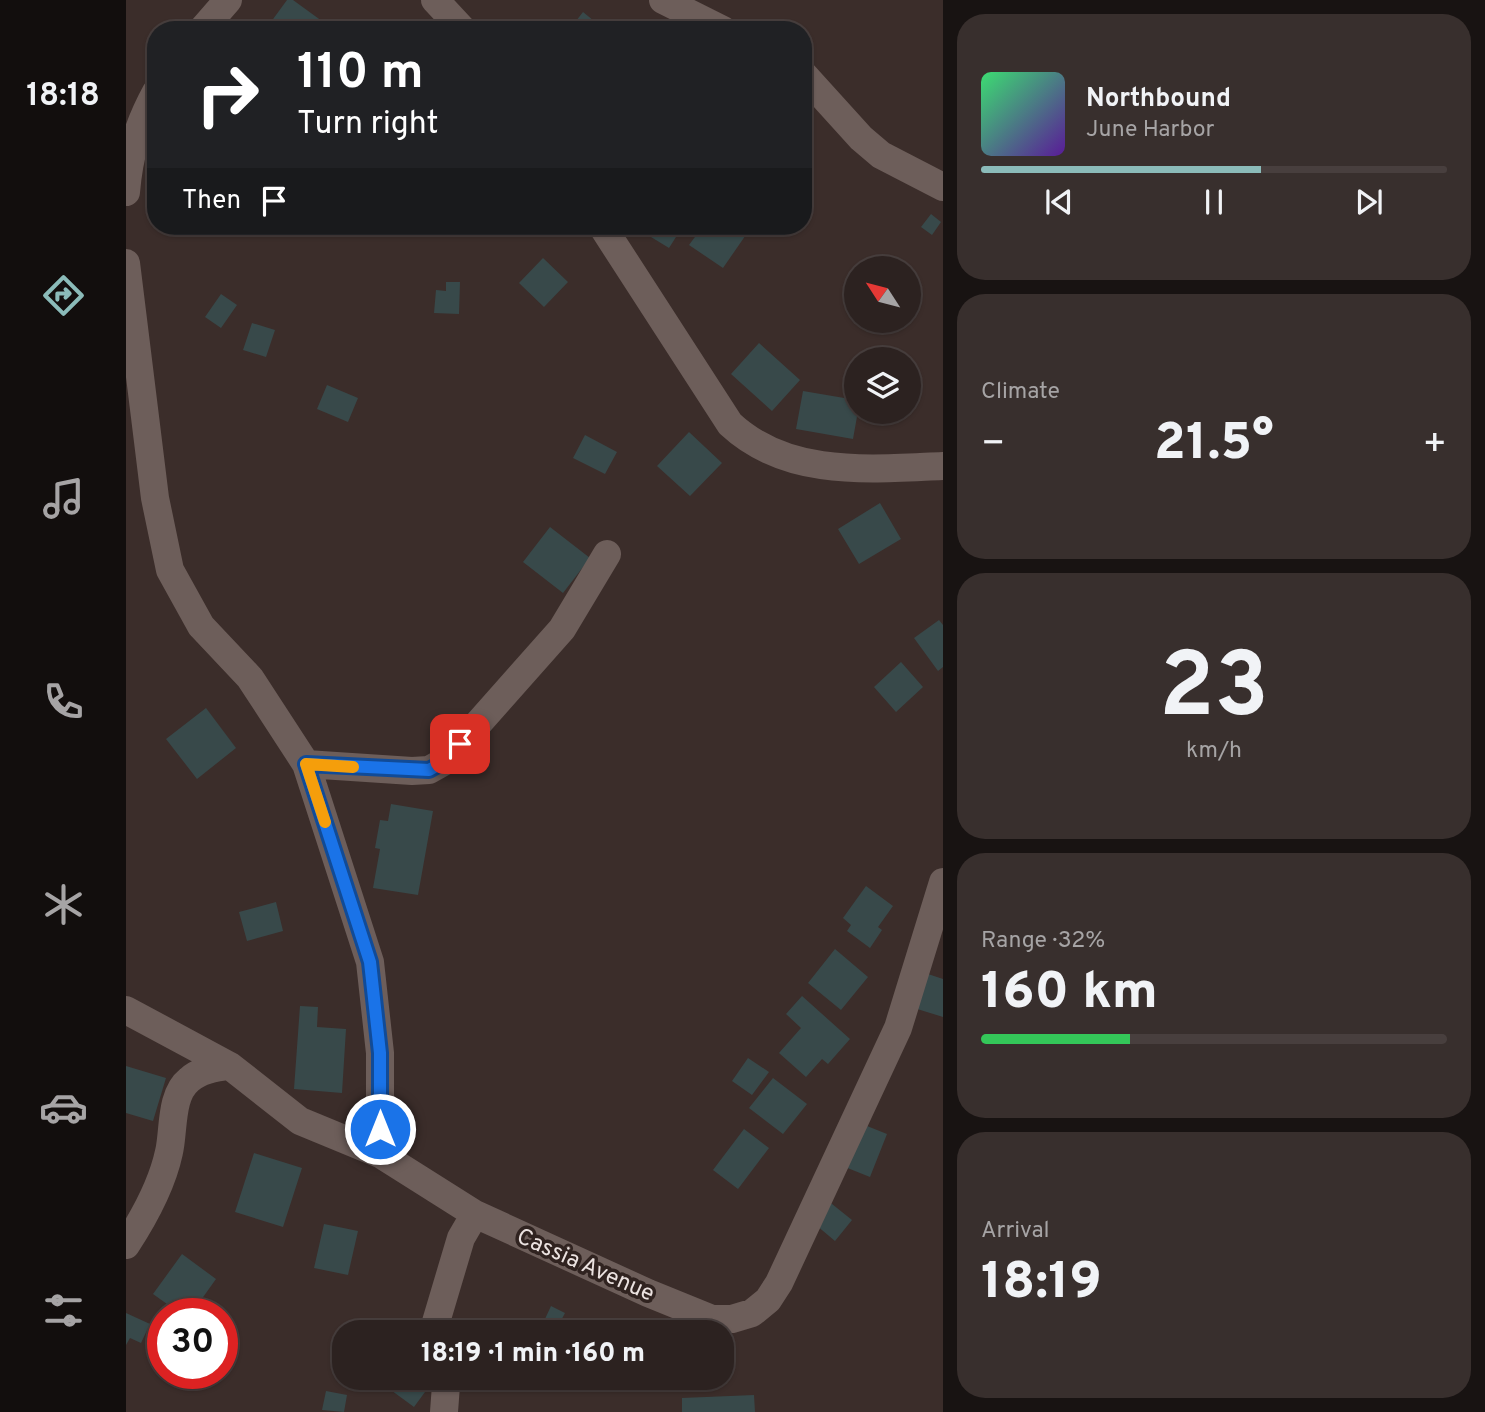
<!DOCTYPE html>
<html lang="en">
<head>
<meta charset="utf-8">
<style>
	body { margin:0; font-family:Overpass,sans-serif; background:#382f2d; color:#f1f3f6; height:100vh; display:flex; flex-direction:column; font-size:26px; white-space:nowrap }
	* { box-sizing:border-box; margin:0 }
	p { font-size:23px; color:#a6a4a5 }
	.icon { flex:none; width:38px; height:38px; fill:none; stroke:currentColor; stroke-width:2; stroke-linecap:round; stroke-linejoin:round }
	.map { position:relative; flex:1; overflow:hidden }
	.side { display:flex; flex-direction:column; gap:14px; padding:14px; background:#181312; width:542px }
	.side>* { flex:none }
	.guide { position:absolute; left:21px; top:21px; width:665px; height:214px; border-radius:28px; box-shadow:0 2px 5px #0004,0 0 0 2px #483f3e; background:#202124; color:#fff; overflow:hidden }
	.needle { width:46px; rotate:306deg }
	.fabs { position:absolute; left:718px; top:256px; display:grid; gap:14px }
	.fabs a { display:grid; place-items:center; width:77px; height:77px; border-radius:50%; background:#2c2220; box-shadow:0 2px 5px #0004,0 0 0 2px #483f3e; font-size:35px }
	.speed { position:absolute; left:21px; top:1298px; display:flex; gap:14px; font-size:35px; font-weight:700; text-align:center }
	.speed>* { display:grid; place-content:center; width:91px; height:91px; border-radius:50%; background:#2c2220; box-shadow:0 2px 5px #0004,0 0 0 2px #483f3e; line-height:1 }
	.speed .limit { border:10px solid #d22; background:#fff; color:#111 }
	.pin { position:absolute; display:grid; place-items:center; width:60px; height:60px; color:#fff; margin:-30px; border-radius:14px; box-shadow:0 4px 10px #0006 }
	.me { position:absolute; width:77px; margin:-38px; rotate:0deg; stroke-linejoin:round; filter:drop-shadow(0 0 5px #0008) }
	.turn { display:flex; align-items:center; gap:24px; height:147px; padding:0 35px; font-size:32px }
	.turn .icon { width:91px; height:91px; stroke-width:2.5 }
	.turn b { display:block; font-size:49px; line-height:60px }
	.then { display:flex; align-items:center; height:66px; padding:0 35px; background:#0003; gap:14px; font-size:26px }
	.big { font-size:52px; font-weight:800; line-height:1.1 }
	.side .card { flex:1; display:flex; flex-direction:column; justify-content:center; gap:10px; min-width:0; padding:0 24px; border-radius:28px; background:#382f2d }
	.side .dial { align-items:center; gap:0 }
	.dial b { font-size:91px; line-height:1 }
	.song { display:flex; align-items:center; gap:21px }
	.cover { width:84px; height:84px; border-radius:10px; background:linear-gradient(135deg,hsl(140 70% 55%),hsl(270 70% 35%)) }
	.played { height:7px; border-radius:4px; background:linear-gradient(90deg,#8bbbb9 60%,#483f3e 60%) }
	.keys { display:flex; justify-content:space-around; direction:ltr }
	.heat { display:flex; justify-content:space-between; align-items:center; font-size:38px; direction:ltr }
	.charge { height:10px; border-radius:5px; background:linear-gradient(90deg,#34c759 32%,#483f3e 0) }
	.trip { position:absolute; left:206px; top:1320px; width:402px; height:70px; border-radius:28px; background:#2c2220; box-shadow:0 2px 5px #0004,0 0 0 2px #483f3e; font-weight:800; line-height:70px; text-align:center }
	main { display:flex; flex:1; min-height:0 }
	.menu { display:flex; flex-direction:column; width:126px; justify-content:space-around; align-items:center; background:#120e0d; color:#a6a4a5 }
	.menu .icon { width:49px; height:49px }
	.menu .active { color:#8bbbb9 }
	.menu b { font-size:32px; color:#f1f3f6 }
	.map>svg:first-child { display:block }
	.building { fill:#38494a }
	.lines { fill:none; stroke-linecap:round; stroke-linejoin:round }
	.minor { stroke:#6d5e5a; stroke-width:28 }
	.route-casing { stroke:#114b97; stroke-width:18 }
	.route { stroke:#1a73e8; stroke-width:12 }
	.slow { stroke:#f59e0b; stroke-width:12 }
	.labels { text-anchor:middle; stroke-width:7; stroke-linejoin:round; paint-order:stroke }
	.street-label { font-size:23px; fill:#ebe2e0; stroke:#302320 }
</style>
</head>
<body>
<main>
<nav class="menu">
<b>18:18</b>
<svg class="icon active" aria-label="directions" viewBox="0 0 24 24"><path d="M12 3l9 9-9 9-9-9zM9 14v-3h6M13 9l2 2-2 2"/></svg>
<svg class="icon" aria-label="music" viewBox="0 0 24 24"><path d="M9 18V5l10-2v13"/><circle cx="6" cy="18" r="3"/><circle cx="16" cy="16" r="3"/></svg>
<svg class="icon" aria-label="phone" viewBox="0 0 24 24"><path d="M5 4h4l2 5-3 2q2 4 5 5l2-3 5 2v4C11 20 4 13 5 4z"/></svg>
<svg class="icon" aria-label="climate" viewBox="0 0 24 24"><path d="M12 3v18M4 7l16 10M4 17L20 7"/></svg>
<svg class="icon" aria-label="car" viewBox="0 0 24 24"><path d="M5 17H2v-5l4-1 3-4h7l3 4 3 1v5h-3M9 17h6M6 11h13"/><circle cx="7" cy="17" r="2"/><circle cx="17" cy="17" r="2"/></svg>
<svg class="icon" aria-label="filters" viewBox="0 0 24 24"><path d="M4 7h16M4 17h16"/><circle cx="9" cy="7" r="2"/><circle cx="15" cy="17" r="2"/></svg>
</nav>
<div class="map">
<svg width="817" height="1412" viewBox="0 0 817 1412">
	<rect width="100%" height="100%" fill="#3b2d2a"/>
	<!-- building -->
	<path class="building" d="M161,0H167L200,24L196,30H147L142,26Z
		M457,12L479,30H443Z
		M805,214L815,222L806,235L795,227Z
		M507,226H557L543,248Z
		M577,226H620L624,229L597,268L563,245Z
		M417,258L442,282L418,307L393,283Z
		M320,282H334L333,314L308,313L310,290L320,291Z
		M95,294L111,305L95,328L79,317Z
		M126,323L149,330L140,357L117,350Z
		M633,343L674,380L646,411L605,374Z
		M201,385L232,398L222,422L191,409Z
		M677,391L730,400V411H732L727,439L670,429Z
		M563,432L596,463L564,496L531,466Z
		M459,435L491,452L479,474L447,458Z
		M754,503L775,539L733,564L712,529Z
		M424,527L464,558L437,593L397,562Z
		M813,620L817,625V667L812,671L788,638Z
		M775,662L797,687L770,712L748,687Z
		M80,708L110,748L71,779L40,739Z
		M265,804L307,811L292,895L247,888L254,849L249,848L254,820L262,821Z
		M740,886L767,906L752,927L756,930L744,948L721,931L725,925L717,918Z
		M150,902L157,931L121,941L113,912Z
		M709,949L742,977L715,1010L682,983Z
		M799,973L817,979V1017L788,1008Z
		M676,996L724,1039L702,1064L696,1059L680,1077L653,1053L675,1028L660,1014Z
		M174,1006L192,1007L191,1027L220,1029L216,1093L168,1089Z
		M622,1058L643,1072L626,1095L606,1081Z
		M0,1066L40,1078L27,1121L0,1113Z
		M647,1078L681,1104L657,1134L623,1108Z
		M731,1122L761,1134L744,1177L714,1165Z
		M618,1129L643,1148L612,1189L587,1170Z
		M128,1153L176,1168L157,1227L109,1212Z
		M701,1200L726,1220L709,1241L684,1220Z
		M198,1224L232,1231L222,1275L188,1268Z
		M56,1254L90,1279L65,1314H55L27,1294Z
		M425,1306L439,1313L429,1332H413Z
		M0,1313L24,1324L15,1343L4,1338L0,1345Z
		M247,1377H310L288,1407Z
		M200,1391L221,1395L218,1412L196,1410Z
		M628,1395L629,1412H556V1398Z"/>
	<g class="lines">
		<!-- minor -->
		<path class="minor" d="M309,0L337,30
			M537,0L597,30
			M76,30L102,0
			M677,74L735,138L755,155L817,187
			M0,192C3,155 12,125 30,92
			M476,226L604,424C662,478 744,469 817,466
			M0,263L29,498L44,570L75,626L124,678L180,764L244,962L254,1053V1154
			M180,764L286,771L303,770L319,761L436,629L481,554
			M0,1010L104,1066L174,1121L254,1154L349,1214L522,1293L586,1319H606L626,1313L642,1300L653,1283L772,1028L817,882
			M0,1245C19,1216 36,1185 43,1152C48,1131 44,1095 63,1080C74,1070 90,1067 104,1066
			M307,1332L335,1238L349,1214
			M317,1377L320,1385L318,1412"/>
	</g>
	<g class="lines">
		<defs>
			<path id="route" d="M254,1129V1053L244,962L180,764L303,770L319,761L334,744"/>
		</defs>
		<!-- route casing -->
		<use href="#route" class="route-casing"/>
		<!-- route -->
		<use href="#route" class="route"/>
		<!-- slow -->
		<path class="slow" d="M199,822L180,764L227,767"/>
	</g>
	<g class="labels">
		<!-- street labels -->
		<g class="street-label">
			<text transform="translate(460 1264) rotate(24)" y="8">Cassia Avenue</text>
		</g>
	</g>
</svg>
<div class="fabs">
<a><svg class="needle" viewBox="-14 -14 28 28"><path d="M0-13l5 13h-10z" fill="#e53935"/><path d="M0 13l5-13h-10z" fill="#a6a4a5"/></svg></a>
<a><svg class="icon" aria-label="layers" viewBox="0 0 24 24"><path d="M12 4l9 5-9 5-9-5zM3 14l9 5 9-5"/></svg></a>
</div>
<div class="speed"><div class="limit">30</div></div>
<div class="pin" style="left:334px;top:744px;background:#d93025"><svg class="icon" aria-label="arrive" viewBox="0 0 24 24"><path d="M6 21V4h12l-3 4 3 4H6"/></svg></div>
<svg class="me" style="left:254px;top:1129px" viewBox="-20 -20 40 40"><circle r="17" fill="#1a73e8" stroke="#fff" stroke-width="3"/><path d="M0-11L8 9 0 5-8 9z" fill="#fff"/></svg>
<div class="trip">18:19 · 1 min · 160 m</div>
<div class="guide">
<div class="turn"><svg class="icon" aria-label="right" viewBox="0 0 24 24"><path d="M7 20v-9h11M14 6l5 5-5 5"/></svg><div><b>110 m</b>Turn right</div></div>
<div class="then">Then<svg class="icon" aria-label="arrive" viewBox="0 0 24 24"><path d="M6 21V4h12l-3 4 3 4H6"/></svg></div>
</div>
</div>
<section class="side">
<div class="card">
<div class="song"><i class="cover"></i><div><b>Northbound</b><p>June Harbor</p></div></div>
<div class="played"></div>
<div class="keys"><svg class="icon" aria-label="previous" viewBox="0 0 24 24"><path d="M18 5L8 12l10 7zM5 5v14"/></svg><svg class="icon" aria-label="pause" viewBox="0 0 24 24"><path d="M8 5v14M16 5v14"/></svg><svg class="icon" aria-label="next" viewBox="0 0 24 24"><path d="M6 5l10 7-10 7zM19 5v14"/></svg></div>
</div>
<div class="card"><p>Climate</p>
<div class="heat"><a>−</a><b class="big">21.5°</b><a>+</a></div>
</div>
<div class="card dial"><b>23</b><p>km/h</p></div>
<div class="card"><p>Range · 32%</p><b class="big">160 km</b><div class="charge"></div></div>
<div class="card"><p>Arrival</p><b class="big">18:19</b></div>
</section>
</main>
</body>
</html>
